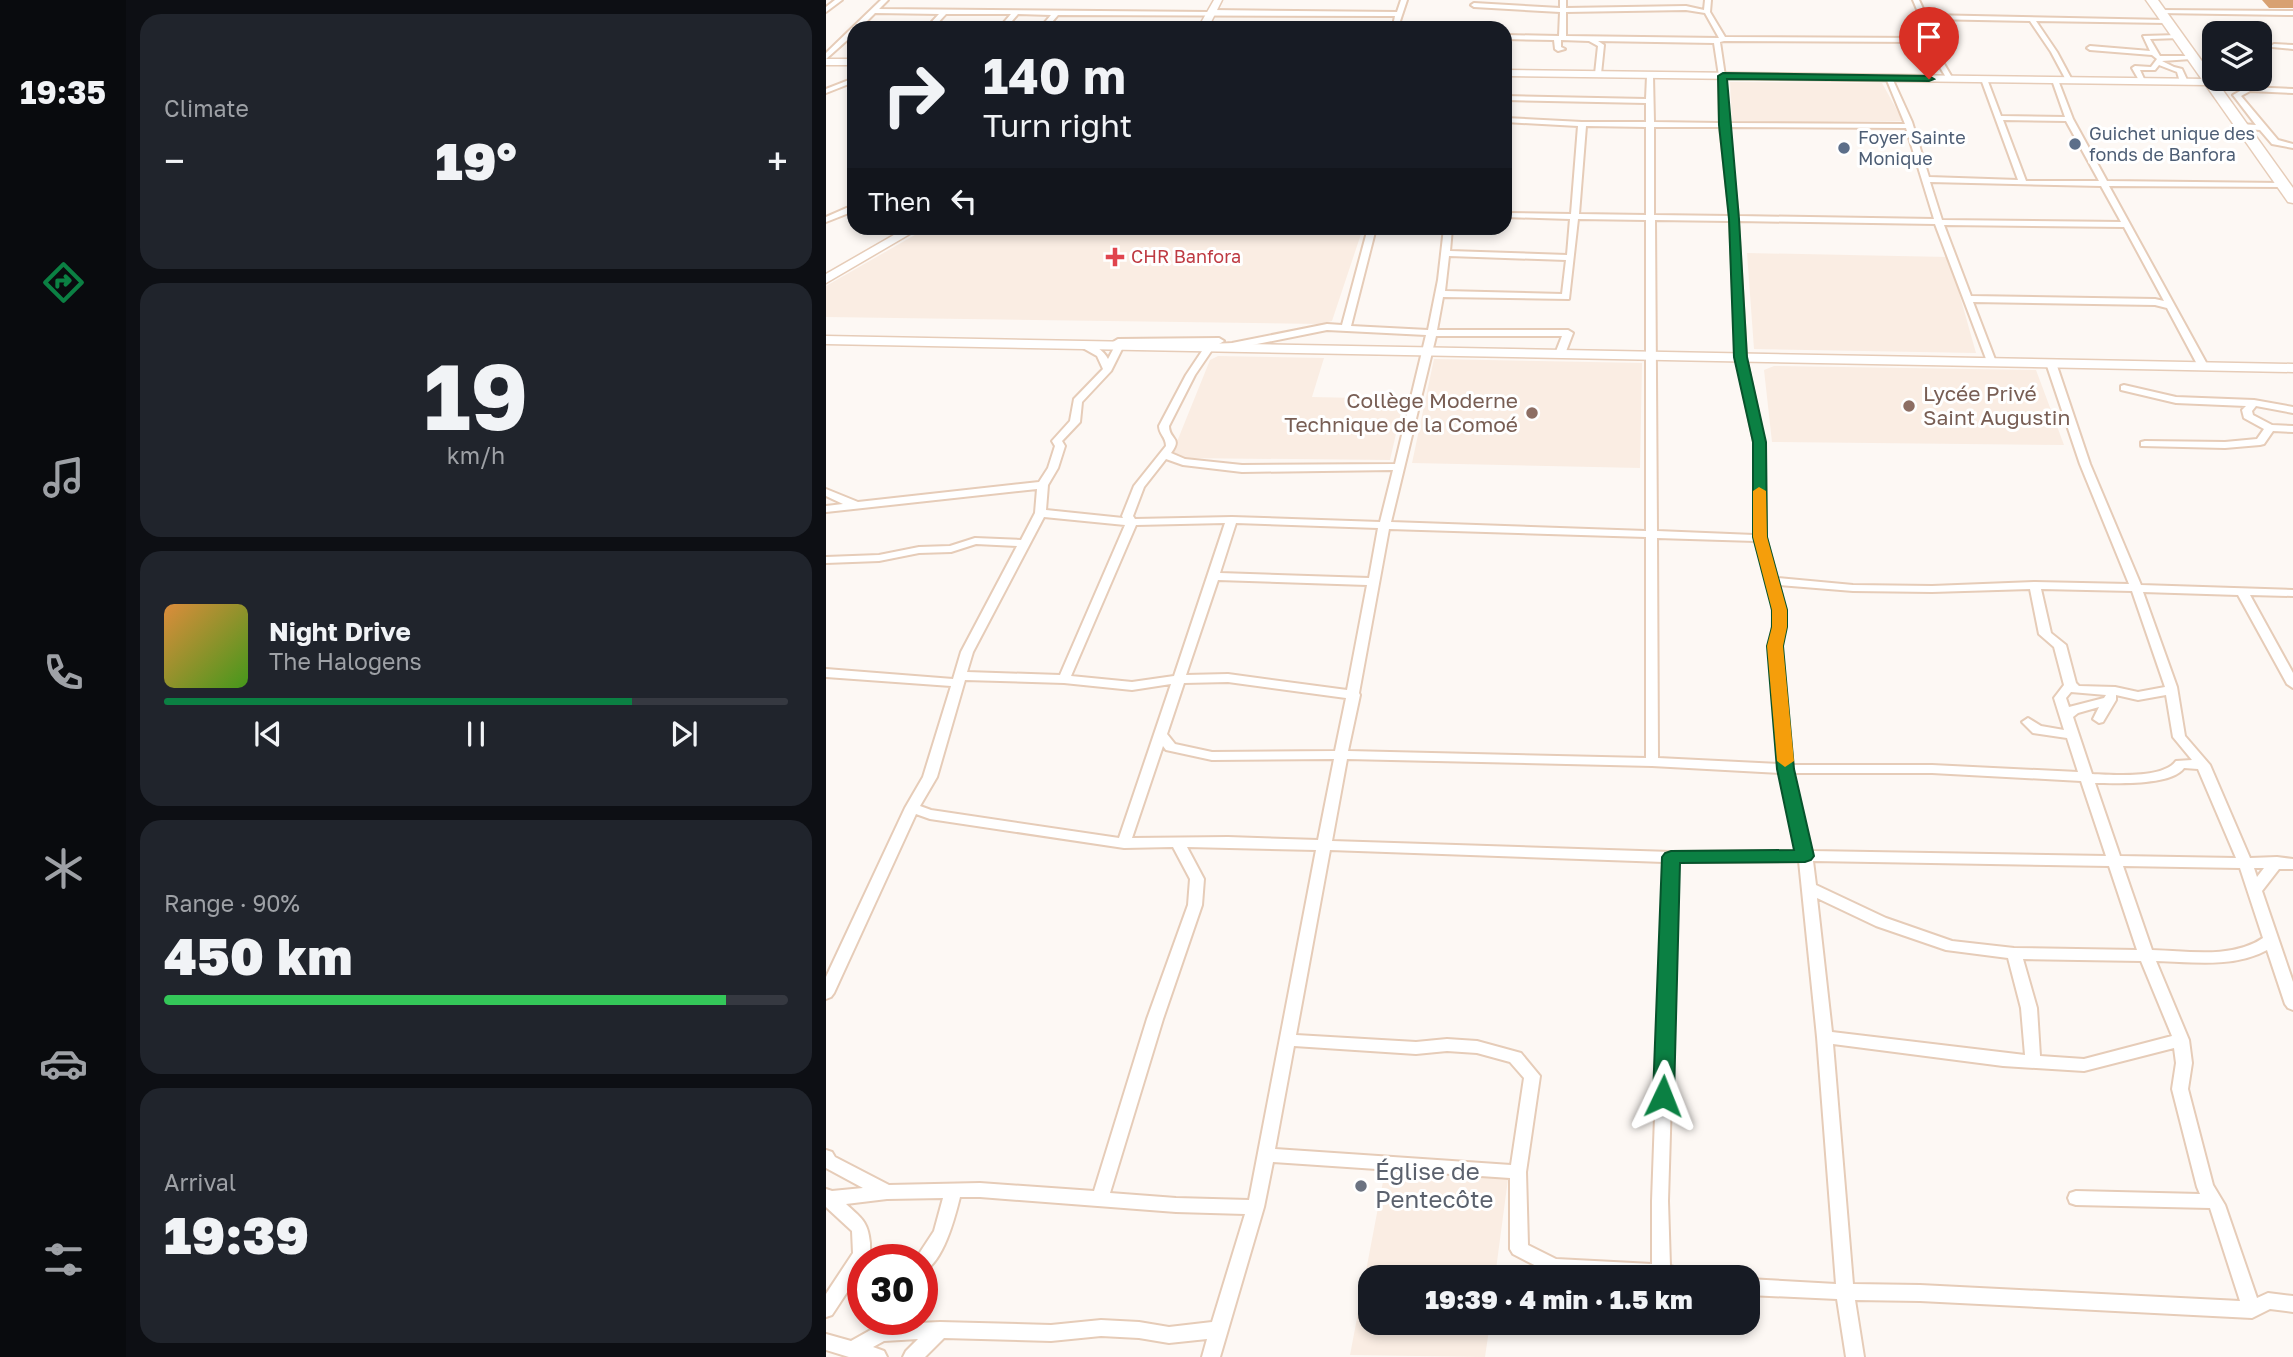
<!DOCTYPE html>
<html lang="en">
<head>
<meta charset="utf-8">
<style>
	body { margin:0; font-family:"Golos Text",sans-serif; background:#20242c; color:#f1f3f6; height:100vh; display:flex; flex-direction:column; font-size:26px; white-space:nowrap }
	* { box-sizing:border-box; margin:0 }
	p { font-size:23px; color:#9ea1a6 }
	.icon { flex:none; width:38px; height:38px; fill:none; stroke:currentColor; stroke-width:2; stroke-linecap:round; stroke-linejoin:round }
	.map { position:relative; flex:1; overflow:hidden }
	.sheet { display:flex; flex-direction:column; gap:14px; padding:14px; background:#0d0f14; width:700px }
	.sheet>* { flex:none }
	.top-card { position:absolute; left:21px; top:21px; width:665px; height:214px; border-radius:21px; box-shadow:0 4px 10px #0003; background:#171b24; color:#f1f3f6; overflow:hidden }
	.fabs { position:absolute; left:1376px; top:21px; display:grid; gap:14px }
	.fabs a { display:grid; place-items:center; width:70px; height:70px; border-radius:14px; background:#171b24; box-shadow:0 4px 10px #0003; font-size:35px }
	.speed { position:absolute; left:21px; top:1244px; display:flex; gap:14px; font-size:35px; font-weight:700; text-align:center }
	.speed>* { display:grid; place-content:center; width:91px; height:91px; border-radius:50%; background:#171b24; box-shadow:0 4px 10px #0003; line-height:1 }
	.speed .limit { border:10px solid #d22; background:#fff; color:#111 }
	.pin { position:absolute; display:grid; place-items:center; width:60px; height:60px; color:#fff; margin:-72px -30px; border-radius:50% 50% 50% 0; rotate:-45deg; box-shadow:0 0 7px #0007 }
	.pin .icon { rotate:45deg }
	.me { position:absolute; width:77px; margin:-38px; rotate:2deg; stroke-linejoin:round; filter:drop-shadow(0 0 5px #0008) }
	.turn { display:flex; align-items:center; gap:24px; height:147px; padding:0 21px; font-size:32px }
	.turn .icon { width:91px; height:91px; stroke-width:2.5 }
	.turn b { display:block; font-size:49px; line-height:60px }
	.then { display:flex; align-items:center; height:66px; padding:0 21px; background:#0003; gap:14px; font-size:26px }
	.big { font-size:52px; font-weight:800; line-height:1.1 }
	.sheet .widget { flex:1; display:flex; flex-direction:column; justify-content:center; gap:10px; min-width:0; padding:0 24px; border-radius:21px; background:#20242c }
	.sheet .dial { align-items:center; gap:0 }
	.dial b { font-size:91px; line-height:1 }
	.song { display:flex; align-items:center; gap:21px }
	.cover { width:84px; height:84px; border-radius:10px; background:linear-gradient(135deg,hsl(30 70% 55%),hsl(100 70% 35%)) }
	.played { height:7px; border-radius:4px; background:linear-gradient(90deg,#0b8043 75%,#363941 75%) }
	.keys { display:flex; justify-content:space-around; direction:ltr }
	.heat { display:flex; justify-content:space-between; align-items:center; font-size:38px; direction:ltr }
	.charge { height:10px; border-radius:5px; background:linear-gradient(90deg,#34c759 90%,#363941 0) }
	.trip { position:absolute; left:532px; top:1265px; width:402px; height:70px; border-radius:21px; background:#171b24; box-shadow:0 4px 10px #0003; font-weight:800; line-height:70px; text-align:center }
	main { display:flex; flex:1; min-height:0 }
	.menu { display:flex; flex-direction:column; width:126px; justify-content:space-around; align-items:center; background:#090b0e; color:#9ea1a6 }
	.menu .icon { width:49px; height:49px }
	.menu .current { color:#0b8043 }
	.menu b { font-size:32px; color:#f1f3f6 }
	.map>svg:first-child { display:block }
	.built { fill:#faede3 }
	.lines { fill:none; stroke-linecap:round; stroke-linejoin:round }
	.street-casing { stroke:#e6ccb8; stroke-width:4 }
	.secondary-casing { stroke:#e6ccb8; stroke-width:3 }
	.highway-casing { stroke:#e6ccb8; stroke-width:3 }
	.street { fill:#fff; fill-rule:evenodd }
	.secondary { fill:#fff; fill-rule:evenodd }
	.highway { fill:#fff; fill-rule:evenodd }
	.wall { fill:#d8a172 }
	.route { fill:#0b8043; stroke:#07532c; stroke-width:2 }
	.slow { fill:#f59e0b }
	.service-dot { fill:#5c6f8a; stroke:#fff; stroke-width:2.5 }
	.health-dot { fill:#e0444e; stroke:#fff; stroke-width:2.5 }
	.education-dot { fill:#8d6e63; stroke:#fff; stroke-width:2.5 }
	.worship-dot { fill:#6b7280; stroke:#fff; stroke-width:2.5 }
	.labels { text-anchor:middle; stroke-width:6; stroke-linejoin:round; paint-order:stroke }
	.far-service-label { font-size:18px; fill:#4e5e75; stroke:#fff; text-anchor:start }
	.far-health-label { font-size:18px; fill:#be3a42; stroke:#fff; text-anchor:start }
	.education-label { font-size:21px; fill:#785e54; stroke:#fff; text-anchor:start }
	.near-worship-label { font-size:24px; fill:#5b616d; stroke:#fff; text-anchor:start }
</style>
</head>
<body>
<main>
<nav class="menu">
<b>19:35</b>
<svg class="icon current" aria-label="directions" viewBox="0 0 24 24"><path d="M12 3l9 9-9 9-9-9zM9 14v-3h6M13 9l2 2-2 2"/></svg>
<svg class="icon" aria-label="music" viewBox="0 0 24 24"><path d="M9 18V5l10-2v13"/><circle cx="6" cy="18" r="3"/><circle cx="16" cy="16" r="3"/></svg>
<svg class="icon" aria-label="phone" viewBox="0 0 24 24"><path d="M5 4h4l2 5-3 2q2 4 5 5l2-3 5 2v4C11 20 4 13 5 4z"/></svg>
<svg class="icon" aria-label="climate" viewBox="0 0 24 24"><path d="M12 3v18M4 7l16 10M4 17L20 7"/></svg>
<svg class="icon" aria-label="car" viewBox="0 0 24 24"><path d="M5 17H2v-5l4-1 3-4h7l3 4 3 1v5h-3M9 17h6M6 11h13"/><circle cx="7" cy="17" r="2"/><circle cx="17" cy="17" r="2"/></svg>
<svg class="icon" aria-label="filters" viewBox="0 0 24 24"><path d="M4 7h16M4 17h16"/><circle cx="9" cy="7" r="2"/><circle cx="15" cy="17" r="2"/></svg>
</nav>
<section class="sheet">
<div class="widget"><p>Climate</p>
<div class="heat"><a>−</a><b class="big">19°</b><a>+</a></div>
</div>
<div class="widget dial"><b>19</b><p>km/h</p></div>
<div class="widget">
<div class="song"><i class="cover"></i><div><b>Night Drive</b><p>The Halogens</p></div></div>
<div class="played"></div>
<div class="keys"><svg class="icon" aria-label="previous" viewBox="0 0 24 24"><path d="M18 5L8 12l10 7zM5 5v14"/></svg><svg class="icon" aria-label="pause" viewBox="0 0 24 24"><path d="M8 5v14M16 5v14"/></svg><svg class="icon" aria-label="next" viewBox="0 0 24 24"><path d="M6 5l10 7-10 7zM19 5v14"/></svg></div>
</div>
<div class="widget"><p>Range · 90%</p><b class="big">450 km</b><div class="charge"></div></div>
<div class="widget"><p>Arrival</p><b class="big">19:39</b></div>
</section>
<div class="map">
<svg width="1467" height="1357" viewBox="0 0 1467 1357">
	<rect width="100%" height="100%" fill="#fdf8f4"/>
	<!-- built -->
	<path class="built" d="M904,82L1056,83L1077,121L906,123Z
		M101,228H537L506,321L495,324L0,317V286Z
		M921,253L1123,257L1150,353L928,349Z
		M392,356L498,358L486,397L578,399L564,460L354,458L346,454L384,360Z
		M608,359L816,363L814,468L586,463Z
		M948,366L1210,370L1238,445L946,442L938,370Z
		M559,1171L682,1179L669,1277L544,1278V1323H664L659,1357L524,1355Z"/>
	<g class="lines">
		<defs>
			<path id="street" d="M9,0H16L0,12V7Z
				M55,0H62L53,9L383,12L386,10L571,12L575,0H581L574,21L571,23L568,21L569,16L232,15L221,28H214L225,15L192,14L180,28H173L185,14H120L107,28H100L113,14L49,13L34,28H28V34L0,59V53Z
				M734,0H740V8L860,6L878,10L879,0H885L884,12L899,37L1097,38L1095,19L1087,0H1093L1100,15L1342,20L1343,21L1340,23L1210,21L1231,52L1246,80L1243,82L1240,80L1225,52L1204,21L1101,19L1104,40L1127,79L1124,81L1121,79L1099,42L898,41L894,42L899,76L902,123L1079,124L1060,78L1063,76L1066,78L1086,122L1103,177L1192,180L1155,79L1158,77L1161,79L1175,116L1239,117L1226,80L1229,78L1232,80L1247,119L1281,181L1456,183L1460,185L1456,187L1283,186L1382,366L1377,369L1372,366L1341,308L1329,305L1147,302L1170,362L1168,364H1162L1109,224L912,221L920,357L938,442L940,538L951,578L1027,585L1106,586L1209,582L1303,584L1254,464L1220,363L1225,360L1230,363L1264,464L1315,585L1467,590V596L1424,595L1467,673V688L1461,684L1412,595L1317,592L1351,687L1359,736L1384,765L1424,858L1451,857L1467,859V869H1453L1436,891L1467,982V1010L1462,1008L1459,1004L1441,950C1409,968 1366,962 1330,961L1363,1040L1366,1063L1362,1089L1387,1185L1399,1205L1431,1298L1442,1293L1467,1296V1312L1444,1309L1426,1318L1094,1301L1029,1300L1038,1357H1020L1011,1299L922,1295V1279L1010,1284L991,1037L973,861L852,862L842,1201L844,1266L869,1273L872,1278H789L728,1275L687,1254L684,1249V1178L447,1162L438,1207L394,1357H376L381,1339L343,1343L313,1338L275,1336L225,1341L118,1338L99,1357H77L80,1351L92,1339L58,1341L47,1347L58,1351L61,1357H23L0,1350V1334L25,1341L50,1327L54,1320H72L70,1324L114,1322L225,1325L275,1320L313,1322L343,1327L386,1322L419,1214L350,1212L154,1197H134C129,1217 117,1264 96,1272V1260H89L108,1231L117,1198L61,1199L20,1204C35,1218 42,1221 44,1243C44,1250 45,1253 42,1260H37V1268L6,1315L0,1317V1294L27,1253L26,1231L0,1207V1189L6,1191L37,1188L0,1168V1150L6,1152L9,1157L63,1185L154,1183L268,1191L321,1019L362,905L364,879L347,847L298,848L104,819L90,814L8,993L5,997L0,999V977L79,808L97,777L125,686L0,677V669L127,679L135,652L191,546L150,544L125,552L93,553L53,561L0,563V557L53,555L93,547L124,546L149,538L195,540L209,513L211,489L0,512V506L17,504L0,496V489L32,502L213,482L222,468L229,446L226,441L244,421L248,399L277,369L271,356L255,347V343C265,342 278,350 282,359L290,344L287,342L292,339L393,338L398,341L393,344L406,343L501,324L516,325L542,228H550L525,326L602,330L612,280L618,228H626L624,251L741,255L744,219L679,217V213L745,214L752,126L679,122V118L756,122H820V103L679,100V96L820,99L821,76L824,74L827,76L828,122L894,123L893,76L888,43L772,41L778,45L775,74L772,76L769,74L772,46L763,41L735,40V47L739,49L732,51L729,49L728,40L679,39V35L733,36L734,12L648,7L645,5L648,3L734,8ZM860,10L879,13L893,38L740,36V12ZM1177,120L1240,121L1273,181H1200ZM760,126L820,127V215L753,214ZM828,127H894L904,216L828,215ZM902,127L1080,128L1108,219L912,216ZM1104,182L1275,186L1295,222L1116,220ZM752,219L820,220V531L565,522L610,336H736L729,354L734,357L739,354L747,333L742,330H611L617,297L743,299ZM829,220L904,221L910,357L928,442V535L831,531ZM1118,225L1298,227L1338,301L1329,299L1145,296ZM623,256L740,260L736,294L619,291ZM501,330L600,335L569,464L416,465L359,459L345,453C357,437 343,440 343,426L369,375L386,350L406,349ZM392,344L380,345L360,375L333,426C333,434 340,437 340,446L308,486L296,516L297,518L220,510L222,485L232,468L239,446L236,441L254,422L256,402L285,371L298,345ZM340,459L357,465L416,472L567,470L554,522L406,517L309,519L307,516L318,487ZM218,517L299,525L234,675L141,672L147,652ZM399,523L348,676L306,682L245,676L310,525ZM410,523L552,528L543,578L394,573ZM563,529L820,537V758L522,751L534,695L533,693ZM831,538L929,541C940,579 954,607 943,646L953,764L832,758ZM392,580L541,585L521,690L402,674L360,675ZM953,585L1027,591L1106,592L1204,589L1213,634L1228,647L1238,685L1228,698L1238,730L1215,726L1202,718L1196,722L1207,733L1241,738L1252,772L1106,765H966L955,646C961,621 960,609 953,585ZM1215,589L1306,591L1339,687L1312,692L1289,687L1253,686L1250,683L1240,645L1225,633ZM139,680L238,683L306,690L345,684L293,838L105,810L94,806L111,777ZM402,682L520,698L509,751L386,752L349,744L341,734L358,683ZM1245,692L1280,695L1278,698L1243,707L1240,698ZM1290,695L1312,700L1340,695L1347,737L1366,760L1350,761C1337,779 1287,775 1266,774L1247,717L1252,713L1273,707L1267,719L1273,723L1277,722L1290,700ZM337,746L340,750L386,760L508,759L492,840L402,837L306,838ZM521,759L826,766L954,773L971,851L845,852L506,841ZM1358,768L1372,769L1410,858L1294,856L1269,783C1290,783 1345,786 1358,768ZM967,773H1106L1255,781L1280,856L985,851ZM361,847L490,850L423,1200L350,1198L284,1193L337,1019L376,905L378,879ZM504,850L838,862L826,1201V1264L730,1259L702,1245L700,1172L714,1076L695,1053L651,1041L621,1039L590,1042L470,1035ZM987,861L1283,866L1311,950L1188,948L1126,941L1060,918L990,885ZM1297,866L1414,868L1437,938C1407,959 1361,951 1326,950ZM1428,868H1438L1431,877ZM991,898L1050,926L1120,950L1182,958L1195,1008L1199,1055L1006,1032ZM1197,959L1315,961L1346,1036L1258,1059L1214,1056L1211,1008ZM1007,1044L1177,1066L1258,1071L1348,1048L1350,1063L1346,1089L1371,1187L1374,1194L1250,1191L1244,1193L1242,1198L1244,1203L1250,1205L1384,1208L1414,1301L1094,1285L1027,1284ZM468,1046L590,1054L621,1051L651,1053L684,1062L698,1078L685,1165L449,1149Z
				M1334,10L1467,11V15L1332,13L1331,12Z
				M642,23L644,24V26L570,28L567,26L570,24Z
				M1352,35L1355,37L1354,38L1324,39L1334,56H1367L1368,57L1365,59L1336,61L1348,67L1356,69L1362,82L1358,84L1354,82L1351,72L1333,65L1329,70H1314L1319,81L1314,82L1306,68L1309,66L1325,67L1331,59L1326,55L1264,50L1261,48L1264,46L1324,51L1317,36Z
				M1448,44L1467,45V49L1446,47V45Z
				M28,78V82L0,93V89Z
				M1382,80L1423,87L1467,89V93L1424,91L1415,96L1452,140L1467,144V148L1446,144L1434,130L1410,128L1409,126L1413,124L1430,125L1407,95L1416,90L1380,83L1378,82Z
				M25,206H28V211L0,222V217Z
				M1298,385L1350,397L1428,400L1467,407V413L1430,406L1426,411L1427,415L1446,425L1467,426V432L1447,431L1438,444L1434,445L1399,448L1315,446V442L1319,441L1399,442L1431,439L1438,429L1418,418L1416,410L1420,406L1350,403L1295,390V386Z"/>
			<path id="secondary" d="M388,0H396L382,28H372Z
				M0,59H28V65H0Z
				M679,70L1382,79L1387,82L1382,85L679,76Z
				M80,228H94L0,283V274Z
				M0,336L1467,364V372L0,344Z"/>
			<path id="highway" d="M1320,0H1332L1467,188V203L1462,202Z"/>
		</defs>
		<!-- street casing -->
		<use href="#street" class="street-casing"/>
		<!-- secondary casing -->
		<use href="#secondary" class="secondary-casing"/>
		<!-- highway casing -->
		<use href="#highway" class="highway-casing"/>
		<!-- street -->
		<use href="#street" class="street"/>
		<!-- secondary -->
		<use href="#secondary" class="secondary"/>
		<!-- highway -->
		<use href="#highway" class="highway"/>
	</g>
	<!-- wall -->
	<path class="wall" d="M1436,0H1467V8H1443Z"/>
	<!-- route -->
	<path class="route" d="M897,73L1103,76L1108,79L1103,81L901,79L913,219L921,357L940,442L941,537L961,610V627L957,646L968,769L988,856L985,860L979,862L854,863L848,1096L845,1102L837,1105L830,1102L827,1096L836,857L839,853L845,851L968,850L951,769L941,646L946,627V610L927,537V442L908,357L903,219L893,125L892,76Z"/>
	<!-- slow -->
	<path class="slow" d="M933,487L940,491L941,537L961,610V627L957,646L968,761L959,767L951,761L941,646L946,627V610L927,537V491Z"/>
	<!-- markers -->
	<g class="service-dot">
		<circle cx="1249" cy="144" r="7"/>
		<circle cx="1018" cy="148" r="7"/>
	</g>
	<path class="health-dot" d="M285.5 246.5h7v7h7v7h-7v7h-7v-7h-7v-7h7z"/>
	<g class="education-dot">
		<circle cx="1083" cy="406" r="7"/>
		<circle cx="706" cy="413" r="7"/>
	</g>
	<circle class="worship-dot" cx="535" cy="1186" r="7"/>
	<g class="labels">
		<!-- far-service labels -->
		<g class="far-service-label">
			<text x="1263" y="140">Guichet unique des<tspan x="1263" dy="21">fonds de Banfora</tspan></text>
			<text x="1032" y="144">Foyer Sainte<tspan x="1032" dy="21">Monique</tspan></text>
		</g>
		<!-- far-health labels -->
		<g class="far-health-label">
			<text x="305" y="263">CHR Banfora</text>
		</g>
		<!-- education labels -->
		<g class="education-label">
			<text x="1097" y="401">Lycée Privé<tspan x="1097" dy="24">Saint Augustin</tspan></text>
			<text x="692" y="408" text-anchor="end">Collège Moderne<tspan x="692" dy="24">Technique de la Comoé</tspan></text>
		</g>
		<!-- near-worship labels -->
		<g class="near-worship-label">
			<text x="549" y="1180">Église de<tspan x="549" dy="28">Pentecôte</tspan></text>
		</g>
	</g>
</svg>
<div class="fabs">
<a><svg class="icon" aria-label="layers" viewBox="0 0 24 24"><path d="M12 4l9 5-9 5-9-5zM3 14l9 5 9-5"/></svg></a>
</div>
<div class="speed"><div class="limit">30</div></div>
<div class="pin" style="left:1103px;top:79px;background:#d93025"><svg class="icon" aria-label="arrive" viewBox="0 0 24 24"><path d="M6 21V4h12l-3 4 3 4H6"/></svg></div>
<svg class="me" style="left:837px;top:1096px" viewBox="-20 -20 40 40"><path d="M0-17L14 15 0 8-14 15z" fill="#0b8043" stroke="#fff" stroke-width="4"/></svg>
<div class="trip">19:39 · 4 min · 1.5 km</div>
<div class="top-card">
<div class="turn"><svg class="icon" aria-label="right" viewBox="0 0 24 24"><path d="M7 20v-9h11M14 6l5 5-5 5"/></svg><div><b>140 m</b>Turn right</div></div>
<div class="then">Then<svg class="icon" aria-label="left" viewBox="0 0 24 24"><path d="M17 20v-9H6M10 6l-5 5 5 5"/></svg></div>
</div>
</div>
</main>
</body>
</html>
